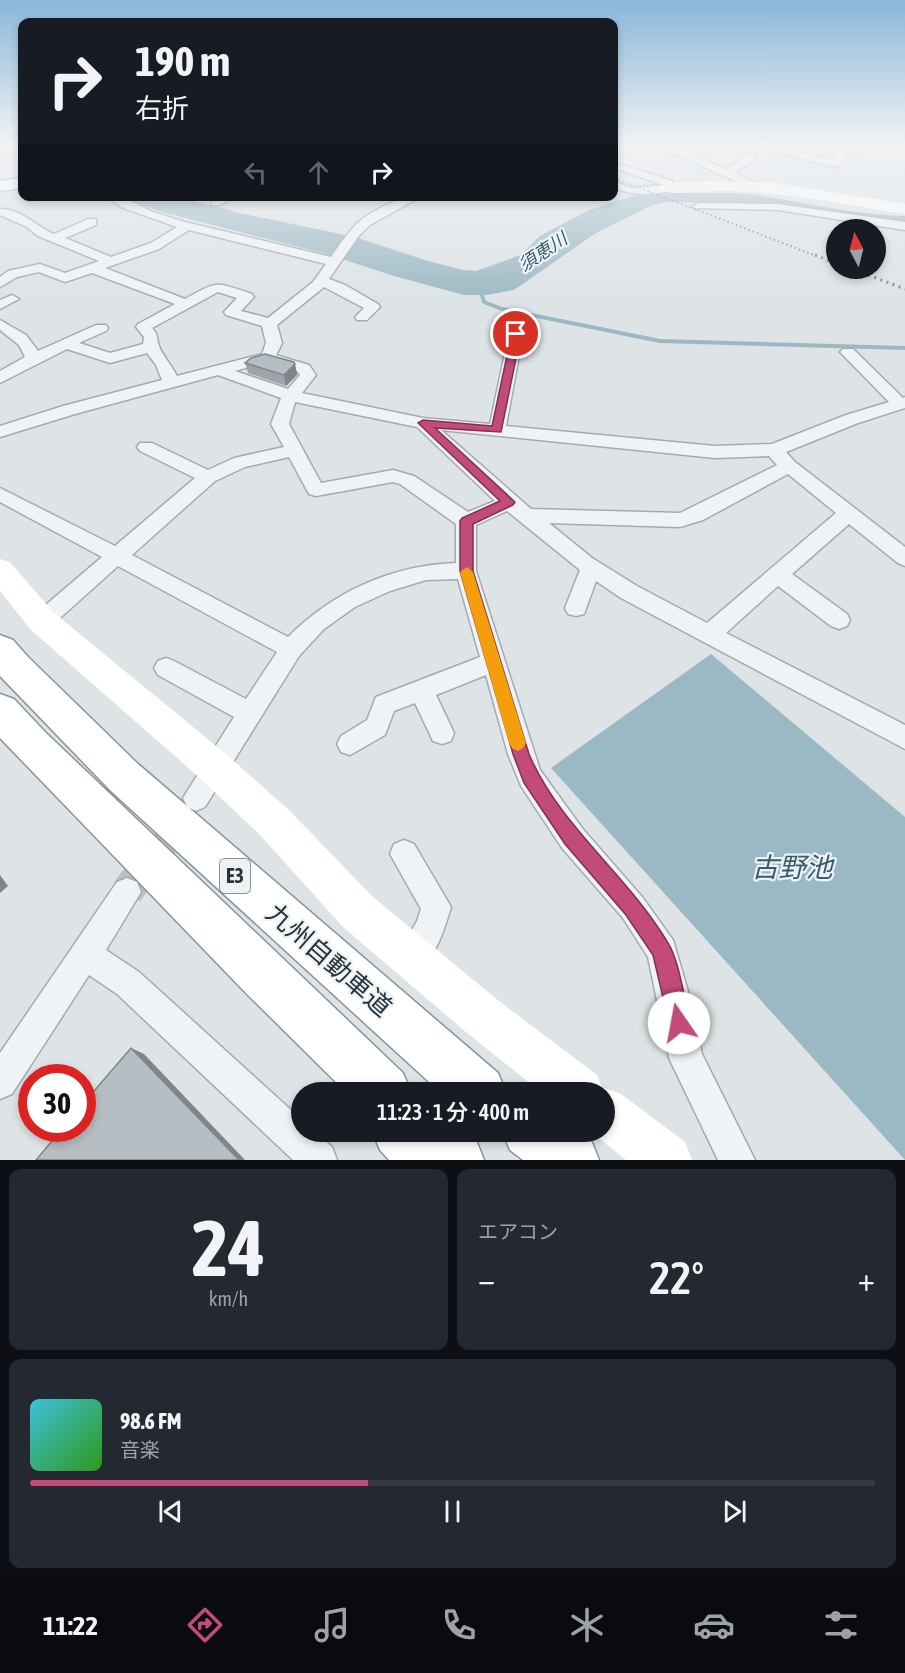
<!DOCTYPE html>
<html lang="ja">
<head>
<meta charset="utf-8">
<style>
	body { margin:0; font-family:"Asap Condensed","Noto Sans JP",sans-serif; background:#242831; color:#f1f3f6; height:100vh; display:flex; flex-direction:column; font-size:22px; white-space:nowrap }
	* { box-sizing:border-box; margin:0 }
	p { font-size:20px; color:#9ea1a6 }
	.icon { flex:none; width:33px; height:33px; fill:none; stroke:currentColor; stroke-width:2; stroke-linecap:round; stroke-linejoin:round }
	.map { position:relative; height:1160px; overflow:hidden }
	.side { display:flex; flex-direction:column; gap:9px; padding:9px; background:#0d0f14; flex:1 }
	.side>* { flex:none }
	.guide { position:absolute; left:18px; top:18px; width:600px; height:183px; border-radius:12px; box-shadow:0 3px 9px #0003; background:#171b24; color:#f1f3f6; overflow:hidden }
	.needle { width:39px; rotate:353deg }
	.buttons { position:absolute; left:826px; top:219px; display:grid; gap:12px }
	.buttons a { display:grid; place-items:center; width:60px; height:60px; border-radius:50%; background:#171b24; box-shadow:0 3px 9px #0003; font-size:30px }
	.speed { position:absolute; left:18px; top:1064px; display:flex; gap:12px; font-size:30px; font-weight:700; text-align:center }
	.speed>* { display:grid; place-content:center; width:78px; height:78px; border-radius:50%; background:#171b24; box-shadow:0 3px 9px #0003; line-height:1 }
	.speed .limit { border:9px solid #d22; background:#fff; color:#111 }
	.pin { position:absolute; display:grid; place-items:center; width:51px; height:51px; color:#fff; margin:-26px; border:3px solid #fff; border-radius:50%; box-shadow:0 2px 6px #0007 }
	.me { position:absolute; width:66px; margin:-33px; rotate:348deg; stroke-linejoin:round; filter:drop-shadow(0 0 4px #0008) }
	.turn { display:flex; align-items:center; gap:21px; height:126px; padding:0 18px; font-size:27px }
	.turn .icon { width:78px; height:78px; stroke-width:2.5 }
	.turn b { display:block; font-size:42px; line-height:51px }
	.lanes { display:flex; align-items:center; height:57px; padding:0 18px; background:#0003; justify-content:center; gap:30px; direction:ltr }
	.lanes .off { opacity:.35 }
	.big { font-size:45px; font-weight:600; line-height:1.1 }
	.side .tile { flex:1; display:flex; flex-direction:column; justify-content:center; gap:9px; min-width:0; padding:0 21px; border-radius:12px; background:#242831 }
	.side .dial { align-items:center; gap:0 }
	.dial b { font-size:78px; line-height:1 }
	.song { display:flex; align-items:center; gap:18px }
	.cover { width:72px; height:72px; border-radius:9px; background:linear-gradient(135deg,hsl(190 70% 55%),hsl(110 70% 35%)) }
	.played { height:6px; border-radius:3px; background:linear-gradient(90deg,#c34b7a 40%,#363941 40%) }
	.keys { display:flex; justify-content:space-around; direction:ltr }
	.heat { display:flex; justify-content:space-between; align-items:center; font-size:33px; direction:ltr }
	.side .tiles { flex:1; display:grid; gap:9px; grid-template-columns:1fr 1fr }
	.tile:last-child { grid-column:span 2 }
	.trip { position:absolute; left:291px; top:1082px; width:324px; height:60px; border-radius:30px; background:#171b24; box-shadow:0 3px 9px #0003; font-weight:600; line-height:60px; text-align:center }
	.dock { display:flex; height:96px; justify-content:space-around; align-items:center; background:#090b0e; color:#9ea1a6 }
	.dock .icon { width:42px; height:42px }
	.dock .current { color:#c34b7a }
	.dock b { font-size:27px; color:#f1f3f6 }
	.map>svg:first-child { display:block }
	.water { fill:#9bb9c4 }
	.lines { fill:none; stroke-linecap:round; stroke-linejoin:round }
	.stream { stroke:#9bb9c4; stroke-width:4 }
	.street-tunnel-far1 { stroke:#bac0c4; stroke-width:24; stroke-dasharray:24 12; stroke-linecap:butt }
	.street-tunnel { stroke:#bac0c4; stroke-width:32; stroke-dasharray:32 16; stroke-linecap:butt }
	.street-casing { stroke:#a4abb0; stroke-width:3 }
	.primary-casing { stroke:#9eaab1; stroke-width:3 }
	.highway-casing { stroke:#87949c; stroke-width:3 }
	.street { fill:#f0f3f5; fill-rule:evenodd }
	.secondary { fill:#fff; fill-rule:evenodd }
	.primary { fill:#fff; fill-rule:evenodd }
	.highway { fill:#fff; fill-rule:evenodd }
	.rail-far1 { stroke:#79868f; stroke-width:2; stroke-dasharray:1.5 3; stroke-linecap:butt }
	.rail { stroke:#79868f; stroke-width:3; stroke-dasharray:2 4.5; stroke-linecap:butt }
	.wall { fill:#9da3a8 }
	.shaded-wall { fill:#7f8588 }
	.building { fill:#b6bec3; stroke:#7f8588; stroke-width:1.5 }
	.route { fill:#c34b7a; stroke:#7f314f; stroke-width:1.5 }
	.slow { fill:#f59e0b }
	.labels { text-anchor:middle; stroke-width:4.5; stroke-linejoin:round; paint-order:stroke }
	.far-water-label { font-size:18px; font-style:italic; fill:#365c6d; stroke:#edf2f4 }
	.shield { fill:#edf2f4; stroke:#636d73; stroke-width:1.5 }
	.shield-label { font-size:20px; font-weight:bold; fill:#28343c }
	.near-street-label { font-size:26px; fill:#28343c; stroke:#edf2f4 }
	.near-water-label { font-size:27px; font-style:italic; fill:#365c6d; stroke:#edf2f4 }
</style>
</head>
<body>
<div class="map">
<svg width="905" height="1160" viewBox="0 0 905 1160">
	<rect width="100%" height="100%" fill="#dee3e6"/>
	<!-- water -->
	<path class="water" d="M666,190C698,196 731,190 763,196C810,204 858,215 905,216V223L773,203L668,202L652,205L596,233L514,290L486,295H464L394,276L323,253L162,212L132,201L126,197H178L240,213L355,237L428,261L463,270L476,271L521,255L540,236L587,211L644,192Z
		M711,654L905,817V1160L551,768Z"/>
	<g class="lines">
		<!-- stream -->
		<path class="stream" d="M480,289L484,302L502,309L660,341L905,348"/>
		<!-- street-tunnel-far1 -->
		<path class="street-tunnel-far1" d="M163,843L182,817"/>
		<!-- street-tunnel -->
		<path class="street-tunnel" d="M127,892L164,841"/>
		<defs>
			<path id="street" d="M627,142C665,142 692,154 726,169L747,155H755V159L735,173L763,187L757,190L753,189L679,156L638,143L614,155V148Z
				M737,142H753L832,160L840,150L857,145L858,142H868L866,149L848,154L838,166L834,167Z
				M614,162L672,181V188C659,198 628,194 614,188V181L631,188L663,185L614,168Z
				M107,196H120L153,212L185,222L331,257C340,244 349,230 361,220C377,208 402,196 422,196L370,225L358,237L329,279L345,285L378,304L380,307L367,320H357L355,317L364,308L324,287L277,325L282,343L276,355L309,365L316,375L302,393L423,418L490,424L509,334L516,330L523,334L506,426L715,446L772,444L846,415L889,402L843,355L840,352L843,349H853L903,398L905,397V408L858,423L786,452L795,462L905,547V566L898,563L849,524L792,574L847,614L850,620L847,626L839,629L831,626L778,586L726,633L905,725V749L621,598L596,581L584,614L576,616L568,614L565,608L580,570L507,511L476,525V571L540,770L582,828L643,898L673,940L692,1005L702,1054L755,1160H718L669,1058L648,957L623,918L562,848L521,786L508,754L486,675L436,695L454,733L451,741L442,744L433,741L415,703L394,711L385,735L350,755L341,752L337,744L341,736L367,720L376,697L480,657L458,579L426,580L390,591L355,607L324,629L299,656L205,807L196,811L187,807L183,798L234,717L158,675L154,668L158,661L166,658L174,661L246,699L277,652L118,566L50,627L42,630L34,627L31,621L34,615L102,557L0,502V488L115,546L195,478L140,451L137,447L140,443H152L208,470L234,458L284,447L271,424L281,398L218,375L75,414L0,437V426L63,406L162,380L156,365L147,353L110,363L67,349L0,383V371L25,357L19,345L0,330V320L26,335L38,351L96,325H106L108,328L106,331L79,343L110,353L143,344L144,337L136,327L138,324L175,304L92,273L65,282L39,272L17,277L0,287V277L8,271L40,264L65,273L99,261L38,236L27,227L0,215V209C20,208 37,227 54,234L88,219H96V225L65,238L111,257L151,243L177,227L121,207ZM189,230L326,264L313,282L268,318L241,311L254,297L252,294C215,282 220,280 185,299L105,268L159,249ZM218,292L237,298L224,312L226,315L262,326L266,343L262,354L177,376C172,366 161,353 159,346C156,338 159,335 152,328ZM266,362L297,371L300,375L288,389L235,371ZM295,402L417,427L495,501L468,512L414,476L393,470L321,483L289,424ZM441,430L715,458L769,456L777,465L680,513L531,509ZM289,457L309,494L316,496L393,482L400,484L456,524V563C392,565 333,592 288,637L132,555L215,481L245,467ZM788,474L836,513L707,623L637,586L592,558L549,523L680,527L703,520Z
				M221,196H236L220,205H212V201Z
				M699,203L778,204L905,222V230L778,210L695,208L693,206Z
				M12,295L19,299L0,309V300Z
				M404,840L414,844L451,907C444,930 435,963 412,972L401,968L397,957L417,921L421,909L390,854L394,844Z
				M127,878L137,882L141,892L106,950L139,972L302,1120V1131H314L332,1147L337,1160H293L117,994L89,975L12,1094L0,1099V1053L117,882Z"/>
			<path id="primary" d="M22,178V188L0,191V181Z"/>
			<path id="highway" d="M0,635L13,640L28,657L138,764L498,1073L506,1092H440L110,790L0,676Z
				M0,694L14,699L45,732L403,1073L411,1092H346L244,991L0,738Z
				M372,1131H466L476,1140L484,1160H389L380,1150Z
				M502,1131H577L591,1140L599,1160H523L510,1150Z"/>
		</defs>
		<!-- street casing -->
		<use href="#street" class="street-casing"/>
		<!-- primary casing -->
		<use href="#primary" class="primary-casing"/>
		<!-- highway casing -->
		<use href="#highway" class="highway-casing"/>
		<!-- street -->
		<use href="#street" class="street"/>
		<!-- secondary -->
		<path class="secondary" d="M718,181L777,183L905,204V214C842,204 780,190 716,191C704,191 665,197 658,188L666,183Z
			M0,559L10,562L53,612L227,755L288,809L373,897L499,1001L597,1075L602,1087L621,1094L685,1142L692,1160H626L590,1131H604V1092H541L467,1033L343,927L260,835L201,779L31,630L0,591Z"/>
		<!-- primary -->
		<use href="#primary" class="primary"/>
		<!-- highway -->
		<use href="#highway" class="highway"/>
		<!-- rail-far1 -->
		<path class="rail-far1" d="M614,178L819,257"/>
		<!-- rail -->
		<path class="rail" d="M815,255L837,264
			M850,268L905,289"/>
	</g>
	<!-- wall -->
	<path class="wall" d="M245,363L295,364L297,375L286,386L248,373Z"/>
	<!-- shaded-wall -->
	<path class="shaded-wall" d="M295,364L297,375L286,386L284,375Z
		M0,875L8,886L0,893Z
		M131,1048L144,1054L245,1160H239Z"/>
	<!-- building -->
	<path class="building" d="M265,354L294,362L295,364L284,375L245,363L251,358Z
		M131,1048L239,1160H36L63,1128H82V1105Z"/>
	<!-- sky -->
	<linearGradient id="sky" x2="0" y2="1"><stop stop-color="#89b6da"/><stop offset="0.47" stop-color="#f0f2f4"/><stop offset="1" stop-color="#f0f2f4" stop-opacity="0"/></linearGradient>
	<rect width="905" height="304" fill="url(#sky)"/>
	<!-- route -->
	<path class="route" d="M512,332L521,334L501,432L435,428L515,502L513,505L473,524V571L529,754C560,827 628,875 668,943C679,960 685,1001 690,1023L687,1030L679,1033L672,1030L669,1023L653,955L626,915L565,844L524,783L513,754L460,571V521L462,518L500,501L418,423L423,420L492,426Z"/>
	<!-- slow -->
	<path class="slow" d="M467,567L473,572L526,743L523,748L518,751L512,748L509,743L460,572Z"/>
	<g class="labels">
		<!-- far-water labels -->
		<g class="far-water-label">
			<text transform="translate(543 252) rotate(-34)" y="6">須恵川</text>
		</g>
		<!-- shield labels -->
		<rect class="shield" x="220" y="859" width="30" height="34" rx="4.5"/>
		<g class="shield-label">
			<text x="235" y="883">E3</text>
		</g>
		<!-- near-street labels -->
		<g class="near-street-label">
			<text transform="translate(329 960) rotate(41)" y="9">九州自動車道</text>
		</g>
		<!-- near-water labels -->
		<g class="near-water-label">
			<text x="792" y="877">古野池</text>
		</g>
	</g>
</svg>
<div class="buttons">
<a><svg class="needle" viewBox="-14 -14 28 28"><path d="M0-13l5 13h-10z" fill="#e53935"/><path d="M0 13l5-13h-10z" fill="#9ea1a6"/></svg></a>
</div>
<div class="speed"><div class="limit">30</div></div>
<div class="pin" style="left:516px;top:334px;background:#d93025"><svg class="icon" aria-label="arrive" viewBox="0 0 24 24"><path d="M6 21V4h12l-3 4 3 4H6"/></svg></div>
<svg class="me" style="left:679px;top:1023px" viewBox="-20 -20 40 40"><circle r="19" fill="#fff"/><path d="M0-13L10 11 0 6-10 11z" fill="#c34b7a"/></svg>
<div class="trip">11:23 · 1 分 · 400 m</div>
<div class="guide">
<div class="turn"><svg class="icon" aria-label="right" viewBox="0 0 24 24"><path d="M7 20v-9h11M14 6l5 5-5 5"/></svg><div><b>190 m</b>右折</div></div>
<div class="lanes"><svg class="icon off" aria-label="left" viewBox="0 0 24 24"><path d="M17 20v-9H6M10 6l-5 5 5 5"/></svg><svg class="icon off" aria-label="ahead" viewBox="0 0 24 24"><path d="M12 20V5M6 11l6-6 6 6"/></svg><svg class="icon" aria-label="right" viewBox="0 0 24 24"><path d="M7 20v-9h11M14 6l5 5-5 5"/></svg></div>
</div>
</div>
<section class="side">
<div class="tiles">
<div class="tile dial"><b>24</b><p>km/h</p></div>
<div class="tile"><p>エアコン</p>
<div class="heat"><a>−</a><b class="big">22°</b><a>+</a></div>
</div>
<div class="tile">
<div class="song"><i class="cover"></i><div><b>98.6 FM</b><p>音楽</p></div></div>
<div class="played"></div>
<div class="keys"><svg class="icon" aria-label="previous" viewBox="0 0 24 24"><path d="M18 5L8 12l10 7zM5 5v14"/></svg><svg class="icon" aria-label="pause" viewBox="0 0 24 24"><path d="M8 5v14M16 5v14"/></svg><svg class="icon" aria-label="next" viewBox="0 0 24 24"><path d="M6 5l10 7-10 7zM19 5v14"/></svg></div>
</div>
</div>
</section>
<nav class="dock">
<b>11:22</b>
<svg class="icon current" aria-label="directions" viewBox="0 0 24 24"><path d="M12 3l9 9-9 9-9-9zM9 14v-3h6M13 9l2 2-2 2"/></svg>
<svg class="icon" aria-label="music" viewBox="0 0 24 24"><path d="M9 18V5l10-2v13"/><circle cx="6" cy="18" r="3"/><circle cx="16" cy="16" r="3"/></svg>
<svg class="icon" aria-label="phone" viewBox="0 0 24 24"><path d="M5 4h4l2 5-3 2q2 4 5 5l2-3 5 2v4C11 20 4 13 5 4z"/></svg>
<svg class="icon" aria-label="climate" viewBox="0 0 24 24"><path d="M12 3v18M4 7l16 10M4 17L20 7"/></svg>
<svg class="icon" aria-label="car" viewBox="0 0 24 24"><path d="M5 17H2v-5l4-1 3-4h7l3 4 3 1v5h-3M9 17h6M6 11h13"/><circle cx="7" cy="17" r="2"/><circle cx="17" cy="17" r="2"/></svg>
<svg class="icon" aria-label="filters" viewBox="0 0 24 24"><path d="M4 7h16M4 17h16"/><circle cx="9" cy="7" r="2"/><circle cx="15" cy="17" r="2"/></svg>
</nav>
</body>
</html>
